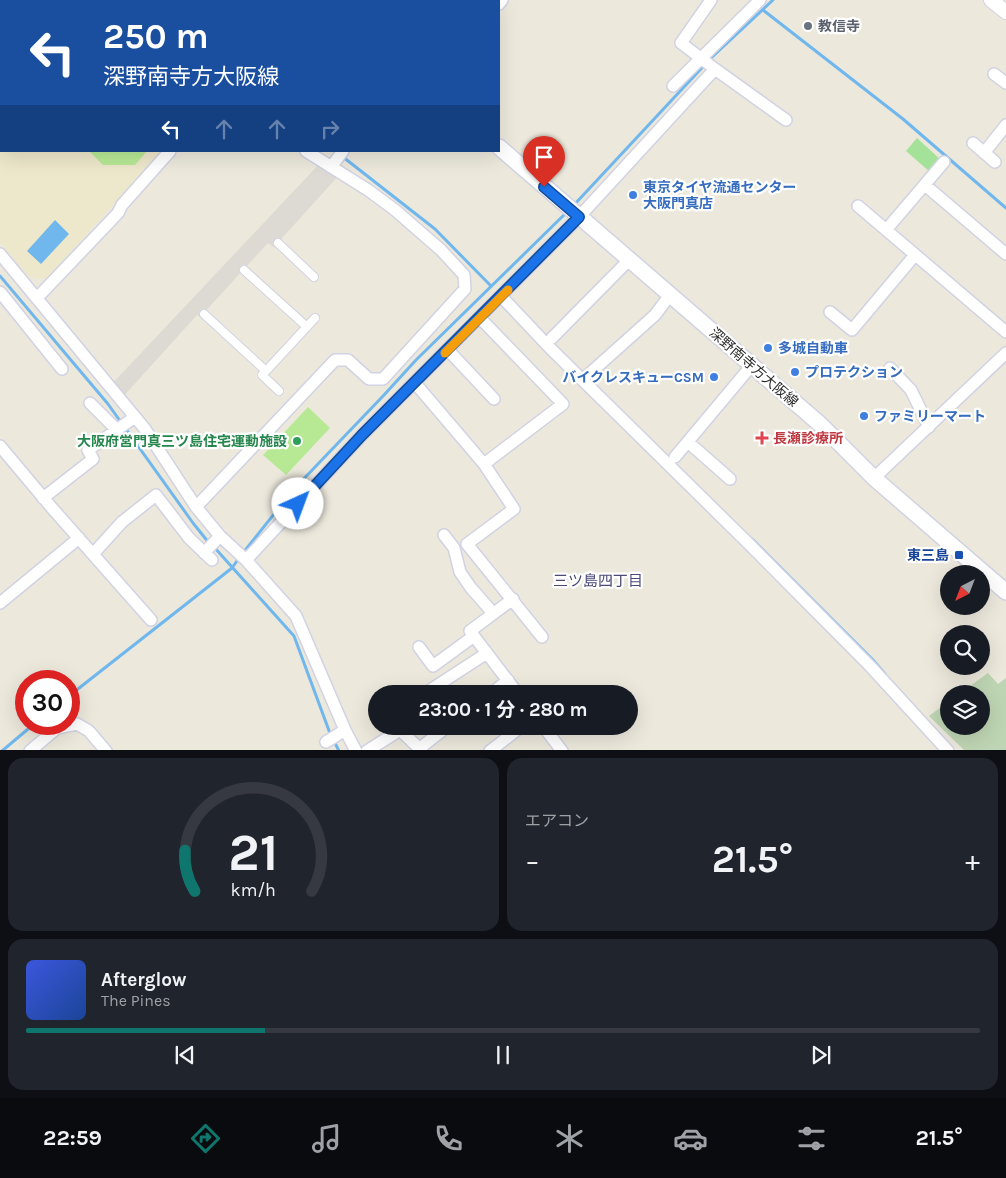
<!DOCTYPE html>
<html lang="ja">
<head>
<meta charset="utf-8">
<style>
	body { margin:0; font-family:Karla,"Noto Sans JP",sans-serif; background:#20242c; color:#f1f3f6; height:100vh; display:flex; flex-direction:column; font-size:19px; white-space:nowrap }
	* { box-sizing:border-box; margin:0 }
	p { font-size:16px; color:#9ea1a6 }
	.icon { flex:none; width:28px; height:28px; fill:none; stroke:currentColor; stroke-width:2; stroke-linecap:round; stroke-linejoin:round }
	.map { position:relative; height:750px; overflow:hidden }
	.panel { display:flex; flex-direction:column; gap:8px; padding:8px; background:#0d0f14; flex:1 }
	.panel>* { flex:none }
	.guide { position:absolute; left:0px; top:0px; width:500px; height:152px; box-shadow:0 5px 20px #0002; background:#1a4fa0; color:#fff; overflow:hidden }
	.needle { width:32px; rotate:222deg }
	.buttons { position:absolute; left:940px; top:565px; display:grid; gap:10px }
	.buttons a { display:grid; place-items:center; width:50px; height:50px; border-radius:50%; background:#171b24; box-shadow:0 5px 20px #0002; font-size:25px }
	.speed { position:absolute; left:15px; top:670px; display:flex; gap:10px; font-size:25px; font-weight:700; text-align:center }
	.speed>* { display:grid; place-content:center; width:65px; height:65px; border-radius:50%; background:#171b24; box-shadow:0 5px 20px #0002; line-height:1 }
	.speed .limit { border:8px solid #d22; background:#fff; color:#111 }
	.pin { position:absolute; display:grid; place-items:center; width:42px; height:42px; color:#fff; margin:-51px -21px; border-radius:50% 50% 50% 0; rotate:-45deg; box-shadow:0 0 5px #0007 }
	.pin .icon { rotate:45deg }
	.me { position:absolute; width:55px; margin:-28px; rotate:43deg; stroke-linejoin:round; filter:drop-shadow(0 0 4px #0008) }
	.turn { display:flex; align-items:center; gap:18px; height:105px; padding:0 20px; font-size:22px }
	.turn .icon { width:65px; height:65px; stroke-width:2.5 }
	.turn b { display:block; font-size:35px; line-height:42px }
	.lanes { display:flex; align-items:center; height:48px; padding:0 20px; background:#0003; justify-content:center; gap:25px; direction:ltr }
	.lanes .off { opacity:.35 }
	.big { font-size:38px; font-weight:700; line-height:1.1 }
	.panel .card { flex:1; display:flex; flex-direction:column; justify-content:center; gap:8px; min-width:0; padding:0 18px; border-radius:15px; background:#20242c }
	.panel .dial { align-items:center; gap:0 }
	.dial svg { height:130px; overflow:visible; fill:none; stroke:#363941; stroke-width:7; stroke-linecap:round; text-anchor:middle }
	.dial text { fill:#f1f3f6; stroke:none }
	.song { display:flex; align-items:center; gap:15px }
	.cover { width:60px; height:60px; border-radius:8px; background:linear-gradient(135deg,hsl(230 70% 55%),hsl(220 70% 35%)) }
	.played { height:5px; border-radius:2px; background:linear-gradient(90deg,#0f766e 25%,#363941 25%) }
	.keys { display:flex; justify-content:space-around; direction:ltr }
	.heat { display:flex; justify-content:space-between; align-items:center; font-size:28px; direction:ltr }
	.panel .tiles { flex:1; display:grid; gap:8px; grid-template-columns:1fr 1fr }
	.card:last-child { grid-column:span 2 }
	.trip { position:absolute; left:368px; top:685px; width:270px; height:50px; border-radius:25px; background:#171b24; box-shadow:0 5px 20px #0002; font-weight:700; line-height:50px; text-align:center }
	.tab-bar { display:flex; height:80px; justify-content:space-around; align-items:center; background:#090b0e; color:#9ea1a6 }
	.tab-bar .icon { width:35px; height:35px }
	.tab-bar .active { color:#0f766e }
	.tab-bar b { font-size:22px; color:#f1f3f6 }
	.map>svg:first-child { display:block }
	.education { fill:#ede8cb }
	.green { fill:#a5e299 }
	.cemetery { fill:#bed5b3 }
	.pitch { fill:#b7e995 }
	.plaza { fill:#dcdad3 }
	.water { fill:#70b7ed }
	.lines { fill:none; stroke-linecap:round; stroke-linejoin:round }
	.stream { stroke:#70b7ed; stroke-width:3 }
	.pedestrian-casing { stroke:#d1d2e3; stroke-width:10 }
	.minor-casing { stroke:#d1d2e3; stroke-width:14 }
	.tertiary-casing { stroke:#d1d2e3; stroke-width:16 }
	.secondary-casing { stroke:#d1d2e3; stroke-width:18 }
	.pedestrian { stroke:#fff; stroke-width:8 }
	.minor { stroke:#fff; stroke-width:11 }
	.tertiary { stroke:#fff; stroke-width:14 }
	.secondary { stroke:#fff; stroke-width:15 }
	.route-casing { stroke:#114b97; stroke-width:12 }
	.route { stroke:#1a73e8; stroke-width:9 }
	.slow { stroke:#f59e0b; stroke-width:9 }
	.worship-dot { fill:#6b7280; stroke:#fff; stroke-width:2 }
	.shop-dot { fill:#3f7fe0; stroke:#fff; stroke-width:2 }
	.health-dot { fill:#e0444e; stroke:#fff; stroke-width:2 }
	.leisure-dot { fill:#2e9e5b; stroke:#fff; stroke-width:2 }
	.transit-dot { fill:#1a4fb4; stroke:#fff; stroke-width:2 }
	.labels { text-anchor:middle; stroke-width:4.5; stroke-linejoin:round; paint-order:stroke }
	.worship-label { font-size:14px; font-weight:bold; fill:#5b616d; stroke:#fff; text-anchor:start }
	.shop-label { font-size:14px; font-weight:bold; fill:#366cbe; stroke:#fff; text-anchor:start }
	.street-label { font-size:14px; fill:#2a2a2a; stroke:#fff }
	.health-label { font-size:14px; font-weight:bold; fill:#be3a42; stroke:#fff; text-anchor:start }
	.leisure-label { font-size:14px; font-weight:bold; fill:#27864d; stroke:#fff; text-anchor:end }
	.transit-label { font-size:14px; font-weight:bold; fill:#164399; stroke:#fff; text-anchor:end }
	.neighbourhood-label { font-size:15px; fill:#4b4b7a; stroke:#fff }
</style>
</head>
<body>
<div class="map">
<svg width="1006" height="751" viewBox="0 0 1006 751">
	<rect width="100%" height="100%" fill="#ece8dc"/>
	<!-- education -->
	<path class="education" d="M0,0L85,1H1V151H162L46,279L29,277L0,242Z"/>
	<!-- green -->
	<path class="green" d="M917,138L941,160L930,172L906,151Z"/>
	<!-- cemetery -->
	<path class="cemetery" d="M988,673L998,684L1006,678V750H964L929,716L949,701V726H981V694H959Z"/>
	<!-- pitch -->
	<path class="pitch" d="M89,151H147L135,165H103Z
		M308,407L330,428L286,475L263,455Z"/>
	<!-- plaza -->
	<path class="plaza" d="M322,161L341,173L274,247L268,243L200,317L197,315L121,399L110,386Z"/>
	<!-- water -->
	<path class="water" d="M55,220L69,234L41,264L27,251Z"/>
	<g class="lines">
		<!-- stream -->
		<path class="stream" d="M77,0L79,1
			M763,10L903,119L1006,208
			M343,157L435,229L491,286
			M573,206L711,58L773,0
			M0,276L108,404L193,523L209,543
			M752,539L873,660L885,674
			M214,547L294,636L331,736
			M243,553L294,489L384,395L416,360L567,212
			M69,696L232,568L239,558
			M334,741L339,751
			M2,751L34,724"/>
		<defs>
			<path id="pedestrian" d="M278,243L314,277
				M244,270L307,327
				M204,314L266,371L262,375L279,391
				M266,371L315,318"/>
			<path id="minor" d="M711,0L681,43L715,69L786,120
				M122,1L123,0
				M169,1L170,0
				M499,4L502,0
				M994,74L1006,83
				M673,86L760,0
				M973,143L995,162
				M984,153L1006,125
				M331,167L343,151
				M925,185L1006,254
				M858,206L1006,332
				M886,230L944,162
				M0,254L145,429L196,507L220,536L246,560L296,616L345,730L356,751
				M0,292L62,369
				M501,296L550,348L748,543L870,666L948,751
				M37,298L118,213L122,205L170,151
				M830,312L852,330L915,255
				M480,318L563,404L484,464
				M552,338L629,260
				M448,350L494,399
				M890,368L911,390L929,427
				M589,374L655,315L670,295
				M415,383L484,464L514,509L467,544L542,637
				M90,403L117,430
				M688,442L730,479
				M0,446L52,508L151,620
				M675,457L752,365
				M874,478L1006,353
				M43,498L93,459L88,450L135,417
				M196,507L335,360H348L369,379H383L465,289L464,275L441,250L395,210L368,190L306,151
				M444,535L454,548L460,572L471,588L493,613
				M204,553L220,536
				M93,554L122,522L156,495L189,538L212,560
				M246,560L362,435L579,217L715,69
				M513,599L470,631L518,694
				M0,603L79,538
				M419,647L433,666L474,636
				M424,694L487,653
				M491,694L508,680
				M543,726L562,751
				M326,742L345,730
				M420,748L448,726
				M30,751L57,728L77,724L89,731L106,751
				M367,751L400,730L422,751
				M490,751L522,726"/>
			<path id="tertiary" d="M991,0L1006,12"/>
			<path id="secondary" d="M327,0L329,1
				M499,147L821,425L874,478L1006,592"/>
		</defs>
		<!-- pedestrian casing -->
		<use href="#pedestrian" class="pedestrian-casing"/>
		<!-- minor casing -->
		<use href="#minor" class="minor-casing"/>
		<!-- tertiary casing -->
		<use href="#tertiary" class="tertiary-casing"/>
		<!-- secondary casing -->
		<use href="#secondary" class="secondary-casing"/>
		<!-- pedestrian -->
		<use href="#pedestrian" class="pedestrian"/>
		<!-- minor -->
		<use href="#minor" class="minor"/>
		<!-- tertiary -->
		<use href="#tertiary" class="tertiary"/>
		<!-- secondary -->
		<use href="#secondary" class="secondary"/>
	</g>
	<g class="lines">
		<defs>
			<path id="route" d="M298,504L362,435L579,217L544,187"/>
		</defs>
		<!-- route casing -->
		<use href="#route" class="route-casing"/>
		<!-- route -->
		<use href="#route" class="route"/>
		<!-- slow -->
		<path class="slow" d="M445,353L508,290"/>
	</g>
	<!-- markers -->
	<circle class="worship-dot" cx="808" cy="26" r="5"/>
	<g class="shop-dot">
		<circle cx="633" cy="195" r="5"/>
		<circle cx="768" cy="348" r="5"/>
		<circle cx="795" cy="372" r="5"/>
		<circle cx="714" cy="377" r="5"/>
		<circle cx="864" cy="416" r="5"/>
	</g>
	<path class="health-dot" d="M759.5 430.5h5v5h5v5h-5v5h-5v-5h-5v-5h5z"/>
	<circle class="leisure-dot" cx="297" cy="441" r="5"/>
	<rect class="transit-dot" x="954" y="550" width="10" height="10" rx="2.5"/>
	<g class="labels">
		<!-- worship labels -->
		<g class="worship-label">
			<text x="818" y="31">教信寺</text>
		</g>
		<!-- shop labels -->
		<g class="shop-label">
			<text x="643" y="192">東京タイヤ流通センター<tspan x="643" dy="16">大阪門真店</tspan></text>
			<text x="778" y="353">多城自動車</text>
			<text x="805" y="377">プロテクション</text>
			<text x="704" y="382" text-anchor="end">バイクレスキューCSM</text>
			<text x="874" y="421">ファミリーマート</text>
		</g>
		<!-- street labels -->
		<g class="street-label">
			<text transform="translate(754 367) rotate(41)" y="5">深野南寺方大阪線</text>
		</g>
		<!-- health labels -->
		<g class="health-label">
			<text x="773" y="443">長瀬診療所</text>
		</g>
		<!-- leisure labels -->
		<g class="leisure-label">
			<text x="287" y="446">大阪府営門真三ツ島住宅運動施設</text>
		</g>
		<!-- transit labels -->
		<g class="transit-label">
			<text x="949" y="560">東三島</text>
		</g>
		<!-- neighbourhood labels -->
		<g class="neighbourhood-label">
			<text x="598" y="586">三ツ島四丁目</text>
		</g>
	</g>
</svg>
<div class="buttons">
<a><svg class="needle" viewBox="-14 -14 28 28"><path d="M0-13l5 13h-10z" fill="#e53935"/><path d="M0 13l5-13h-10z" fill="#9ea1a6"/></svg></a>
<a><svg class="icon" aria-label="search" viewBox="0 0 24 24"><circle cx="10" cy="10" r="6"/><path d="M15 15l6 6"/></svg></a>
<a><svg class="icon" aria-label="layers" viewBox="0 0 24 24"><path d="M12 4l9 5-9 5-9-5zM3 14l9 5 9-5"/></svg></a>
</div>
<div class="speed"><div class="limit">30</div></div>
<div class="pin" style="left:544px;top:187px;background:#d93025"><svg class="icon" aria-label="arrive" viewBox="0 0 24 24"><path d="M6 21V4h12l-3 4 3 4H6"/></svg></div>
<svg class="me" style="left:298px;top:504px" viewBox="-20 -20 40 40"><circle r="19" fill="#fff"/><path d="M0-13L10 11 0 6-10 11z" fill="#1a73e8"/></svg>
<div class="trip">23:00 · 1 分 · 280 m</div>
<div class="guide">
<div class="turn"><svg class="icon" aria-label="left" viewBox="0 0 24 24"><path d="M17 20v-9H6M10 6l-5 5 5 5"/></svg><div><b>250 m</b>深野南寺方大阪線</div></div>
<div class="lanes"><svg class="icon" aria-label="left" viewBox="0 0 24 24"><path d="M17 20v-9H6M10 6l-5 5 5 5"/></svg><svg class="icon off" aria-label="ahead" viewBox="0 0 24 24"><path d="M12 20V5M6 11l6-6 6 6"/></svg><svg class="icon off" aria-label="ahead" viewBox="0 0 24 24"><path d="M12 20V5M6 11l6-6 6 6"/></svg><svg class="icon off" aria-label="right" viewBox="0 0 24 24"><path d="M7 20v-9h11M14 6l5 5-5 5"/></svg></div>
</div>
</div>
<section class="panel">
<div class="tiles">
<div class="card dial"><svg viewBox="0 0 100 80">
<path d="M14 69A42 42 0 1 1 86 69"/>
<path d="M14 69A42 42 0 0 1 8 44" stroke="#0f766e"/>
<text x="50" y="56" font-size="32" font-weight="700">21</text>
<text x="50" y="72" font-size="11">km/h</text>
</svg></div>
<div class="card"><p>エアコン</p>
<div class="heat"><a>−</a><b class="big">21.5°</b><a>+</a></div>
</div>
<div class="card">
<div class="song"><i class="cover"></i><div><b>Afterglow</b><p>The Pines</p></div></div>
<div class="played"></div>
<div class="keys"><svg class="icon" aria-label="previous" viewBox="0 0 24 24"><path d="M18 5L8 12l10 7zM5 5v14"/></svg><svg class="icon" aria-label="pause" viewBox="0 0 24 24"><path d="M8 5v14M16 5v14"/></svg><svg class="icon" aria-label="next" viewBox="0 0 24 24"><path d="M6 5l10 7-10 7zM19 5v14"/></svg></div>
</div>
</div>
</section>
<nav class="tab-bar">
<b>22:59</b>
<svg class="icon active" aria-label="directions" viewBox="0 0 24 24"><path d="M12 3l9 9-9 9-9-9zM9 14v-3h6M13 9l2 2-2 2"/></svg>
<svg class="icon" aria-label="music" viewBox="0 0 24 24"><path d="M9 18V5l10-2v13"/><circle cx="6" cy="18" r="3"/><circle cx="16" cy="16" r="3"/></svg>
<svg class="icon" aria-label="phone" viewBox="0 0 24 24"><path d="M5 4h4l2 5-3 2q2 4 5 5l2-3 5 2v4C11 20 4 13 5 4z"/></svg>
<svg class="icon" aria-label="climate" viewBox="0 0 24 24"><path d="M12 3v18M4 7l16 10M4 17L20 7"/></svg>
<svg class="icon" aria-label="car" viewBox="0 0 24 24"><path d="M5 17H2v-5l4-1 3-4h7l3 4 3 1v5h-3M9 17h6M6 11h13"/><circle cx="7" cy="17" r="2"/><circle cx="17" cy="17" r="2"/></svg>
<svg class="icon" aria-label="filters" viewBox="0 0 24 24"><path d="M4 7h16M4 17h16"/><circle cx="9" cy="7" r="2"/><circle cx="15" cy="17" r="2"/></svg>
<b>21.5°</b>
</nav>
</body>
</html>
